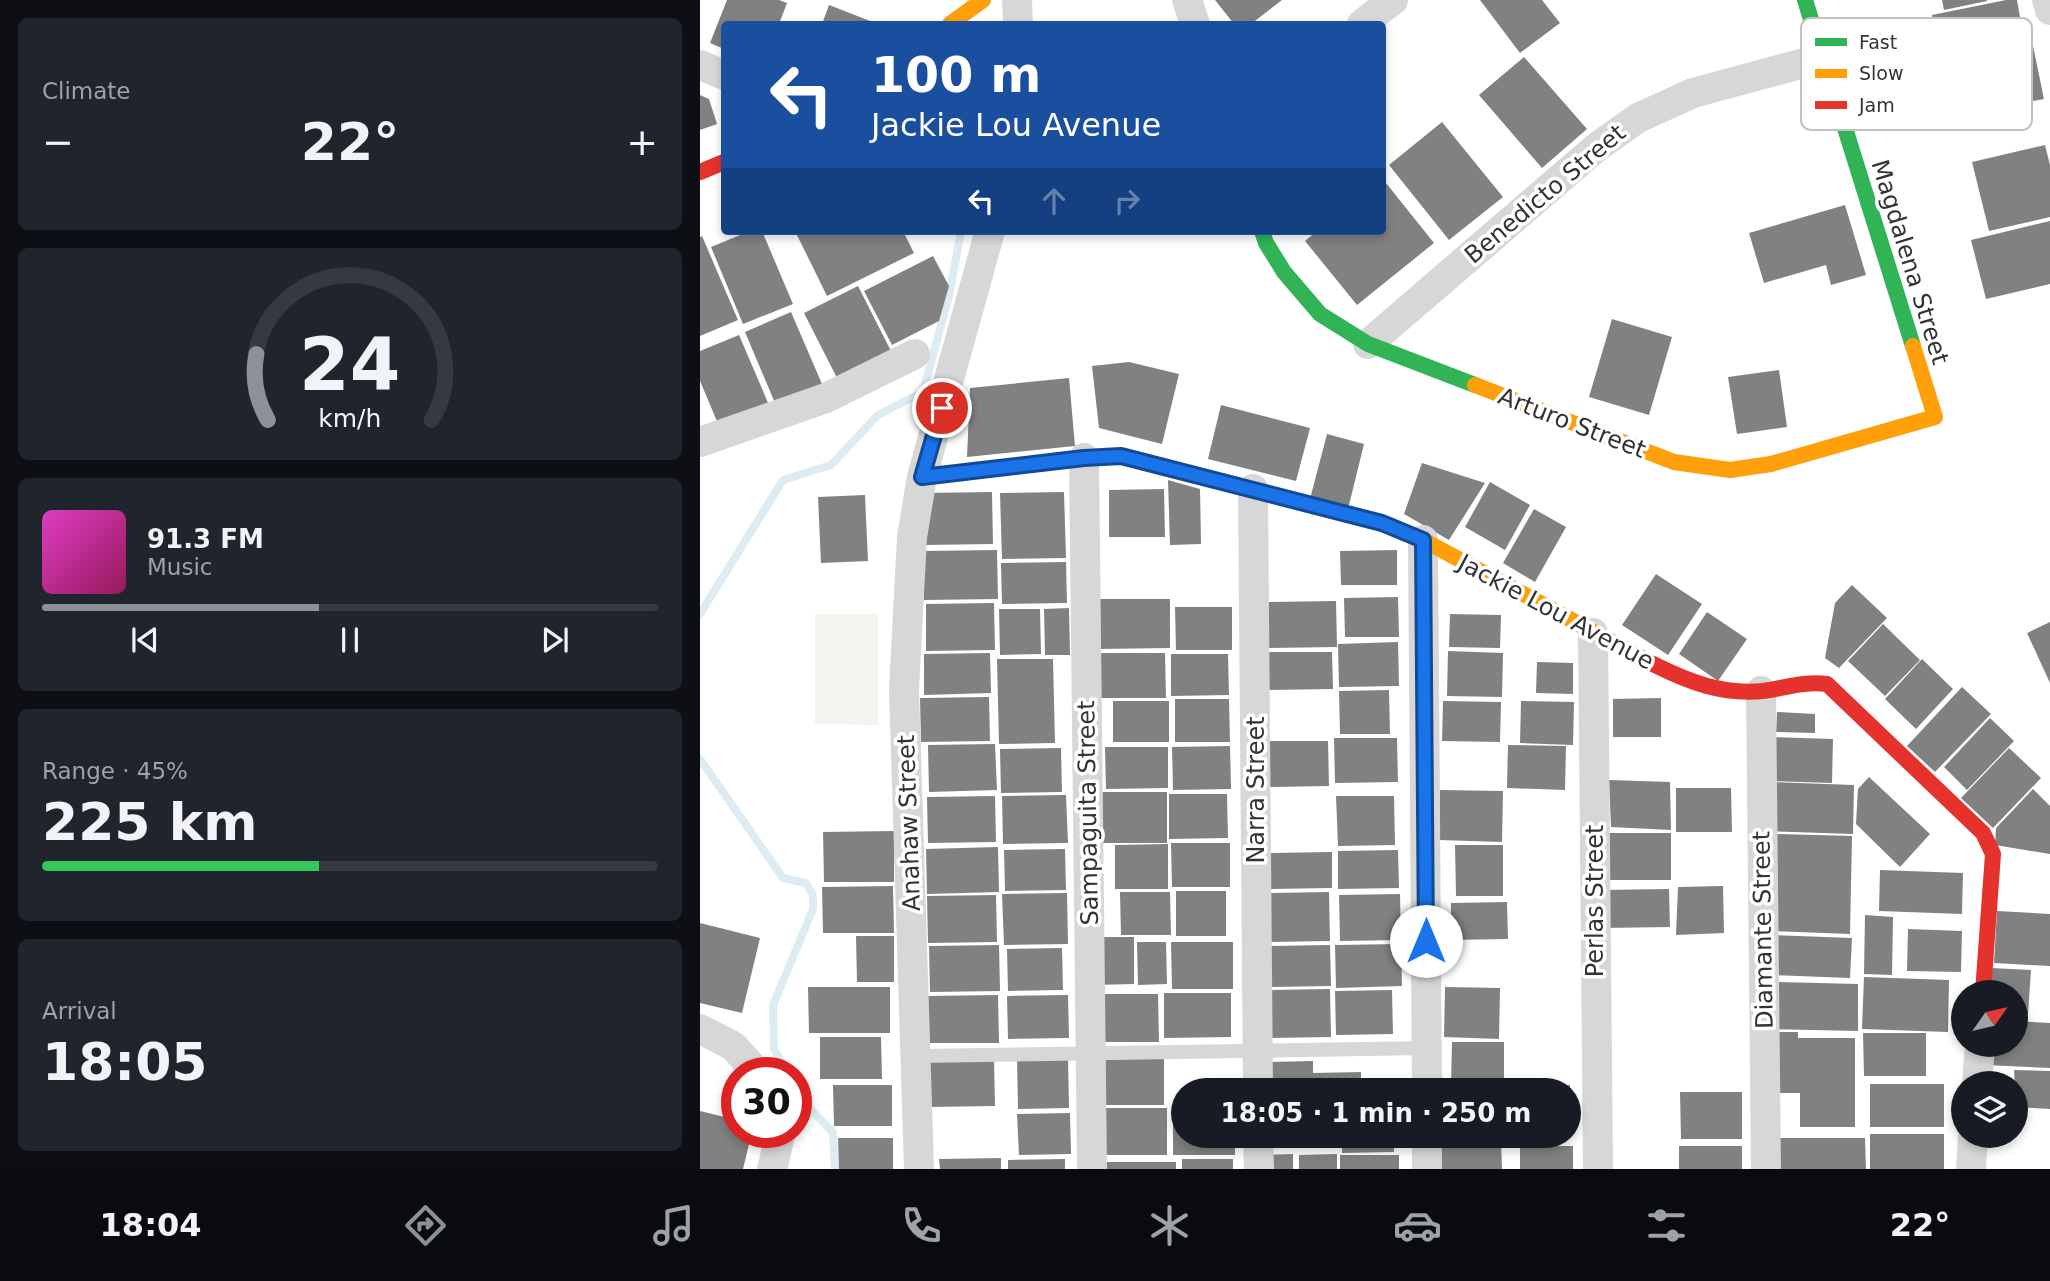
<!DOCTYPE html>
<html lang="en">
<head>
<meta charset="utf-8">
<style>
	body { margin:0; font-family:"DejaVu Sans",sans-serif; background:#20242c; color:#f1f3f6; height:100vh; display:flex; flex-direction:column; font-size:26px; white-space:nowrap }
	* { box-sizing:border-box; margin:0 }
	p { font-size:23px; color:#9ea1a6 }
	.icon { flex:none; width:38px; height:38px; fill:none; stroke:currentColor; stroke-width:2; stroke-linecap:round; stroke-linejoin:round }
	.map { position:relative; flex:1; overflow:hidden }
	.side { display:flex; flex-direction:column; gap:18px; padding:18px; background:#0d0f14; width:700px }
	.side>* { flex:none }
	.banner { position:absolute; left:21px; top:21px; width:665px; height:214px; border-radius:7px; box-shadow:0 4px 10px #0003; background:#1a4fa0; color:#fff; overflow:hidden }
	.needle { width:46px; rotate:56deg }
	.buttons { position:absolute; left:1251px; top:980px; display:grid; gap:14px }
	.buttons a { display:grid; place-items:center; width:77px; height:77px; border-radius:50%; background:#171b24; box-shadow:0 4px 10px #0003; font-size:35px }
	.speed { position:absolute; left:21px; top:1057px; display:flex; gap:14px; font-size:35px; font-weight:700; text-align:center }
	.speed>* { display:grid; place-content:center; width:91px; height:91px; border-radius:50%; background:#171b24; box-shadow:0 4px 10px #0003; line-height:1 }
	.speed .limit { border:10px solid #d22; background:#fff; color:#111 }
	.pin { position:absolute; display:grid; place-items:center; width:60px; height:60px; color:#fff; margin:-30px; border:4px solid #fff; border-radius:50%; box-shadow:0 2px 7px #0007 }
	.me { position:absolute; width:77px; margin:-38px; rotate:0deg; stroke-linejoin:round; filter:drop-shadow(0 0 5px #0008) }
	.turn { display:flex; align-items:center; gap:24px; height:147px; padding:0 35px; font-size:32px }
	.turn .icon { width:91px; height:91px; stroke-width:2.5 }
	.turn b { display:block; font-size:49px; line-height:60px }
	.lanes { display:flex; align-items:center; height:66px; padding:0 35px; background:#0003; justify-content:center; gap:35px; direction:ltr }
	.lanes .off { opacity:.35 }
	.big { font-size:52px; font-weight:700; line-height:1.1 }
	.side .card { flex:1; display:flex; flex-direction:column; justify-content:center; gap:10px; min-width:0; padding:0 24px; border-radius:10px; background:#20242c }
	.side .dial { align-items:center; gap:0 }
	.dial svg { height:182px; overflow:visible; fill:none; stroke:#363941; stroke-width:7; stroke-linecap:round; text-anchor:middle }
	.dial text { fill:#f1f3f6; stroke:none }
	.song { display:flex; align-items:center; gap:21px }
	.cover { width:84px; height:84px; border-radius:10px; background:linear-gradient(135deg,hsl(310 70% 55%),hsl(330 70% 35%)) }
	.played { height:7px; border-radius:4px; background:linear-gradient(90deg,#8c9099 45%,#363941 45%) }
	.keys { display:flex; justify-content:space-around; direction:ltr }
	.heat { display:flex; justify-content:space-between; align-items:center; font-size:38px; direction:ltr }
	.charge { height:10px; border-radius:5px; background:linear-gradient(90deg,#34c759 45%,#363941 0) }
	.trip { position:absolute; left:471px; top:1078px; width:410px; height:70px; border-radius:35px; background:#171b24; box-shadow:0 4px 10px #0003; font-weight:700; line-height:70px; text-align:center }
	.dock { display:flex; height:112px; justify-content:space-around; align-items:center; background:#090b0e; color:#9ea1a6 }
	.dock .icon { width:49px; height:49px }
	.dock .current { color:#8c9099 }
	.dock b { font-size:32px; color:#f1f3f6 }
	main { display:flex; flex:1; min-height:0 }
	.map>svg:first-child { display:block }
	.green { fill:#f1f5ed }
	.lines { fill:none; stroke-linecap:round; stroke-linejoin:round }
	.stream { stroke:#ddebf3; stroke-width:8 }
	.building { fill:#818181 }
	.lane { stroke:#d7d7d7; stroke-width:14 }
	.street { stroke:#d7d7d7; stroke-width:30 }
	.fast { stroke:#30b455; stroke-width:16 }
	.slow { stroke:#ff9f0a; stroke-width:16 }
	.jam { stroke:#e5322d; stroke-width:16 }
	.route-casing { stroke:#114b97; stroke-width:18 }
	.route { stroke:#1a73e8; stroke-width:12 }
	.labels { text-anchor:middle; stroke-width:7; stroke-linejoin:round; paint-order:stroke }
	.street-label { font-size:24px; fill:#333; stroke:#fff }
	.key { fill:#fff; stroke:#c2c2c2; stroke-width:2 }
	.key-label { font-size:19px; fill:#333 }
</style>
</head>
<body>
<main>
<section class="side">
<div class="card"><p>Climate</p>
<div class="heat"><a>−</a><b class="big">22°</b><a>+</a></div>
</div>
<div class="card dial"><svg viewBox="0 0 100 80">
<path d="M14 69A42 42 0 1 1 86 69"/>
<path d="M14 69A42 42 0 0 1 9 40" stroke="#8c9099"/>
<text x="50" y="56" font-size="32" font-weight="700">24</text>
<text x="50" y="72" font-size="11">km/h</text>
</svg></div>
<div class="card">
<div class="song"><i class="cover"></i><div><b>91.3 FM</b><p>Music</p></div></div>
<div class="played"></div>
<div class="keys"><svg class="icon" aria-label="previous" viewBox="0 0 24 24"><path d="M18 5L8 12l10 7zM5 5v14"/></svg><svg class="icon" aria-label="pause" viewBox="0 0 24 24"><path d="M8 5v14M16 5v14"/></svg><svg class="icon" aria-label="next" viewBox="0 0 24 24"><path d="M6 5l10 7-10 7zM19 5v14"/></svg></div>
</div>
<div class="card"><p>Range · 45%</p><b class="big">225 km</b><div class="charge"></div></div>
<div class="card"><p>Arrival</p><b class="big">18:05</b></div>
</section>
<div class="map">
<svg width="1350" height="1169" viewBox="0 0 1350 1169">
	<rect width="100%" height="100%" fill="#fff"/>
	<!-- green -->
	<path class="green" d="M115,614H178V725L115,724Z"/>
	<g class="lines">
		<!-- stream -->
		<path class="stream" d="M0,614L83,480L131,465L178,415L223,392L249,296L261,231
			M0,759L83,878L106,883L113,895V909L73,1005L74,1049L88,1073
			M96,1087L106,1104L133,1133L135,1169"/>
	</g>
	<!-- building -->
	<path class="building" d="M27,0H79L87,3L79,24H24V49L10,43Z
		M515,0H582L551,24H534Z
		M780,0H842L860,23L820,53Z
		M1242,0H1287V1L1244,10Z
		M1306,0H1317L1324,40L1240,56L1232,15Z
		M129,5L178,24H122Z
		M1332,41L1344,99L1247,118L1236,60Z
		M1208,54L1224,110L1152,132L1135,76Z
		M824,57L887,129L842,168L779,95Z
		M0,95L9,99L17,124L0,130Z
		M742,122L803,197L749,240L689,165Z
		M1345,145L1350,165V217L1289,231L1272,162Z
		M682,178L734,243L657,305L605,241L617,231H682Z
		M1145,205L1166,275L1131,285L1126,265L1064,283L1049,233Z
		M1350,221V284L1286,299L1271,240Z
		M50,231H62L93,304L43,324L11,247Z
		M95,231H203L214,253L127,296Z
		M2,236L38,320L0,336V237Z
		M233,256L249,286L239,321L192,345L164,291Z
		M158,286L191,351L137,378L104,313Z
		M91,312L122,384L75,403L45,332Z
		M912,319L972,337L949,415L889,397Z
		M39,335L69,405L19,426L0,381V351Z
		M429,362L479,374L462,444L399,428L392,366Z
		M1079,370L1087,427L1037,434L1028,377Z
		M369,378L375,446L267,457L270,388Z
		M521,405L610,428L596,481L508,459Z
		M627,434L664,444L648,509L610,499Z
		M722,463L785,483L749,540L704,514Z
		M468,480L500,489L501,544L470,545Z
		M790,482L830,505L805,550L765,527Z
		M464,489L465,537H409V490Z
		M292,492L293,544L224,545L223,493Z
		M364,492L366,558L302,559L300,493Z
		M165,495L168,561L121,563L118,497Z
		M834,509L866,527L835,582L803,563Z
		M297,550L298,599L224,600L223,551Z
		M697,550V585H641L640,551Z
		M366,562L367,603L302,604L301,563Z
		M956,574L1002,604L968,655L922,625Z
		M1152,585L1187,618L1139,668L1125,658L1135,603Z
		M698,597L699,637H645L644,598Z
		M397,599H470V648L398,649Z
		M636,601L637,647L564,648L563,602Z
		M294,603L295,650L226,651V604Z
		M475,607H532V650H476Z
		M369,608L370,655H345L344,609Z
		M299,609H340L341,654L300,655Z
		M1007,612L1047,639L1018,681L979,654Z
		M750,614L801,615L800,648L749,647Z
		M1350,622V683L1327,633Z
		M1183,624L1220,660L1185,696L1148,661Z
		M698,642L699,686L639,687L638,644Z
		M748,651L803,653L802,697L747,696Z
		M561,652H632L633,689L562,690Z
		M290,653L291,693L224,695V654Z
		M401,653H465L466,698H401Z
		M471,654H528L529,695L471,696Z
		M297,659H353L355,743L299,744Z
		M1222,659L1253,689L1216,729L1185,699Z
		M837,662L873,663V694L836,693Z
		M1262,687L1291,714L1235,772L1207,746Z
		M689,690L690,734H640L639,691Z
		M289,697L290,741L221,742L220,698Z
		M961,698V737H913V699Z
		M475,699H529L530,742H475Z
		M413,701H469V742H413Z
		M743,701L801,702L800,742L742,741Z
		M821,701L874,702L873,745L820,743Z
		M1077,712L1115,714V733L1076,732Z
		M1290,718L1314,741L1267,790L1244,767Z
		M1069,737L1133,739L1132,783L1068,781Z
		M634,738H697L698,782L635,783Z
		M563,741H628L629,786L563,787Z
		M295,744L297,790L229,792L228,745Z
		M808,745L866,746L865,790L807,788Z
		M530,746L531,789L473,790L472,747Z
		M405,747H468V788L406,789Z
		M361,748L362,792L301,793L300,749Z
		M1309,748L1341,778L1293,828L1261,798Z
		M1169,777L1230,834L1200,867L1156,824L1158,789Z
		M909,780L970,782L971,830L911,827Z
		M1069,782L1154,785L1153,834L1067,831Z
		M976,788H1031L1032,832H976Z
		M1333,789L1350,806V854L1295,845L1296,828Z
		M740,790L803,791L802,842L739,840Z
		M397,792H467V843H397Z
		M469,794H527L528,838L469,839Z
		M366,795L368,843L303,844L302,796Z
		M295,796L296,842L228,843L227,797Z
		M636,796H694L695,845L638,846Z
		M194,831V882H124L123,832Z
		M900,833H971V880H900Z
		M1076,834L1152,836L1150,934L1073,931Z
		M471,843H530V887H472Z
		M468,844V889H415V845Z
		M755,845H803V896H756Z
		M298,847L299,892L227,894L226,849Z
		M365,849L366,890L305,891L304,850Z
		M698,850L699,888L638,889V851Z
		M632,852V888L565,889L564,853Z
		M1180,870L1263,873L1262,914L1179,911Z
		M193,886L194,933H123L122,887Z
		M1023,886L1024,933L976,935L978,887Z
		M969,889L970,927L901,928L900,890Z
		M476,891H526V936H476Z
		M420,892H470L471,935H421Z
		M629,892L630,941L566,942L565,893Z
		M367,893L368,944L304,945L302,894Z
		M700,894L701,940L640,941L639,895Z
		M296,895L297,942L228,943L227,896Z
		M807,902L808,939L751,940V903Z
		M1297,911L1350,914V966L1294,963Z
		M1165,915L1193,917L1192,975L1164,974Z
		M0,923L60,938L42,1013L0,1003Z
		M1208,929L1262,931L1261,972L1207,971Z
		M1070,935L1152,938L1150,978L1069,975Z
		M156,936H194V982H157Z
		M394,937H434V984L394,985Z
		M437,942H466L467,984L438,985Z
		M471,942H533V989H472Z
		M701,944L702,986L636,988L635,945Z
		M299,945L300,991L230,992L229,946Z
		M630,945L631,986L567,987L566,946Z
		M362,948L363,990L308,991L307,949Z
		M1291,968L1331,970L1328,1015L1316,1014V992H1290Z
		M1164,977L1249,980L1248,1032L1162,1029Z
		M1073,982L1158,984V1031L1072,1029Z
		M108,987H190V1033H109Z
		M745,987L800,988L799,1039L744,1037Z
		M630,989L631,1037L571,1038L570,990Z
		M692,990L693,1034L636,1035L635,991Z
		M464,993H531V1037L464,1038Z
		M399,994H458L459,1042H400Z
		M298,995L299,1043H229L228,996Z
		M368,995L369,1038L308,1039L307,996Z
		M1316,1021L1350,1023V1068L1286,1065L1287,1045H1316Z
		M1068,1032H1098V1038H1155V1127H1100V1093H1069Z
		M1163,1033H1226V1076H1164Z
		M120,1037H181L182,1079H120Z
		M752,1042H804V1087L751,1086Z
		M368,1057L369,1108L318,1109L317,1058Z
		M464,1057V1105H402V1058Z
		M294,1059L295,1106L229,1107L228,1060Z
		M613,1061V1073L661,1072V1090H568V1062Z
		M1314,1070L1350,1071V1109L1316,1107Z
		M1170,1084H1244V1127H1170Z
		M133,1085H192V1126H134Z
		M870,1085V1090H819V1086Z
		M980,1092H1042V1139H981Z
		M473,1105H483V1136H535V1155H473Z
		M405,1108H467V1155H406Z
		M0,1111L37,1120V1132H52L43,1169H0Z
		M370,1113L371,1154L319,1155L317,1114Z
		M1170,1134H1244V1169H1170Z
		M642,1136H694V1152L642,1153Z
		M138,1138H193V1169H139Z
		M1075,1138H1165L1166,1169H1075Z
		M801,1140L802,1169H738L737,1141Z
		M820,1146H873V1169H820Z
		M979,1146H1042V1169H979Z
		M593,1154V1169H566V1155Z
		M637,1154V1169H599V1155Z
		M640,1155H699V1169H640Z
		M301,1158V1169H240L239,1159Z
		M365,1159V1169H308V1160Z
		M482,1159H533V1169H482Z
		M407,1162H476V1169H407Z"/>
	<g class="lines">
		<!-- lane -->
		<path class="lane" d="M217,1056L727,1048"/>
		<!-- street -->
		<path class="street" d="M317,0L318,24
			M487,0L495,24
			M1347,0L1350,10
			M662,24L693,0
			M0,65L24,75
			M668,344L897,147L938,118L993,93L1123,58
			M0,442L126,398L215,354
			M384,458L392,1169
			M553,489L558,1090
			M723,540L727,1090
			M893,633L898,1169
			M1061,691L1066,1169
			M0,1029L33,1046L58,1073
			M1277,1083L1280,1045
			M558,1136L559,1169
			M727,1136V1169
			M72,1169L81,1132
			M219,1169L204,689L212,537L222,477L290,231
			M1271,1169L1273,1136"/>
		<!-- fast -->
		<path class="fast" d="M1105,0L1213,346
			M562,231L566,243L584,272L620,314L668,344L775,385
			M222,477L384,458L420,456L522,482"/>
		<!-- slow -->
		<path class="slow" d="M250,24L283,0
			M775,385L974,462L1030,470L1071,464L1235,417L1213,346
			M522,482L682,523L723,540L953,664"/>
		<!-- jam -->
		<path class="jam" d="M0,172L24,162
			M953,664C989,682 1022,695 1063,691C1084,688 1105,681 1127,684L1283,833L1293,854L1283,992"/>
	</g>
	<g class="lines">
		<defs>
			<path id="route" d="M242,408L222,477L384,458L421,456L682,523L723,540L726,941"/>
		</defs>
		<!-- route casing -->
		<use href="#route" class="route-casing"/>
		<!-- route -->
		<use href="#route" class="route"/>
	</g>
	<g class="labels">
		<!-- street labels -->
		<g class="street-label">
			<text transform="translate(845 194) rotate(-40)" y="8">Benedicto Street</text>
			<text transform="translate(1210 262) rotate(73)" y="8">Magdalena Street</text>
			<text transform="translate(872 423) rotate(21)" y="8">Arturo Street</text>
			<text transform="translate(856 612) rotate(28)" y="8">Jackie Lou Avenue</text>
			<text transform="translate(556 790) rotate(-90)" y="8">Narra Street</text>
			<text transform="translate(388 813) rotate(-91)" y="8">Sampaguita Street</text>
			<text transform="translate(209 823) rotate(-92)" y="8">Anahaw Street</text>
			<text transform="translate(895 901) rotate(-90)" y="8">Perlas Street</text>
			<text transform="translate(1063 930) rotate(-91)" y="8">Diamante Street</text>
		</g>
	</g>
	<!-- legend -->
	<rect x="1101" y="18" width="231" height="112" rx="10" class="key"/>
	<rect x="1115" y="38" width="32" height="8" fill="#30b455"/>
	<rect x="1115" y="69" width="32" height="9" fill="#ff9f0a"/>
	<rect x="1115" y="101" width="32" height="8" fill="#e5322d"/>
	<g class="key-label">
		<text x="1159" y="49">Fast</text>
		<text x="1159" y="80">Slow</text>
		<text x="1159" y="112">Jam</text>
	</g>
</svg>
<div class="buttons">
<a><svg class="needle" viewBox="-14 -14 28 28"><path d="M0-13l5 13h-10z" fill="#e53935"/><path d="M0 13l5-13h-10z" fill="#9ea1a6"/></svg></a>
<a><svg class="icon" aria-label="layers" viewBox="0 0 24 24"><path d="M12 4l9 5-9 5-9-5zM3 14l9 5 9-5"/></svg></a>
</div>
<div class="speed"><div class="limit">30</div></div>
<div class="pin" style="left:242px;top:408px;background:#d93025"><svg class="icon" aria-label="arrive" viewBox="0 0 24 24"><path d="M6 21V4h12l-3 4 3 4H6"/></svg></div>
<svg class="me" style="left:726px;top:941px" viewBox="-20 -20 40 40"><circle r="19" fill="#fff"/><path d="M0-13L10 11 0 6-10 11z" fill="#1a73e8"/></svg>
<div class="trip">18:05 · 1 min · 250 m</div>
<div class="banner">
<div class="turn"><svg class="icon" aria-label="left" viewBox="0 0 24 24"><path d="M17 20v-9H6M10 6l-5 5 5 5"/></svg><div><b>100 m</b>Jackie Lou Avenue</div></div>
<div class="lanes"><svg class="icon" aria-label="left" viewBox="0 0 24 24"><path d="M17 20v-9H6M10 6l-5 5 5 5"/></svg><svg class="icon off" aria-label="ahead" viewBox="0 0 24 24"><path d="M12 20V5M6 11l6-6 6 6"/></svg><svg class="icon off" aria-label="right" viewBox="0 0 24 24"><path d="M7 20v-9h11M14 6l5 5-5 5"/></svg></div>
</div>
</div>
</main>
<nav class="dock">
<b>18:04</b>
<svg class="icon current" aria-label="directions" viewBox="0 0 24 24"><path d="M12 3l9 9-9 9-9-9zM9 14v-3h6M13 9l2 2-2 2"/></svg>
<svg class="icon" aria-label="music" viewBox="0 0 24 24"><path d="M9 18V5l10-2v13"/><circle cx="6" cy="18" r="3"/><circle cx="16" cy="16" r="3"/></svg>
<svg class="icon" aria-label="phone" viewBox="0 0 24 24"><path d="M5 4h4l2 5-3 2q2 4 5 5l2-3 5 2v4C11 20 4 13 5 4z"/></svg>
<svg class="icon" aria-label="climate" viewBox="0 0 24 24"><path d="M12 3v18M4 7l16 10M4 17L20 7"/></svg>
<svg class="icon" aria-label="car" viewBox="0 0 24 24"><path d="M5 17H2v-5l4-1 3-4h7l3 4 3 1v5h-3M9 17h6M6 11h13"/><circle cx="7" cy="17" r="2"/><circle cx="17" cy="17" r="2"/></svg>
<svg class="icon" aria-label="filters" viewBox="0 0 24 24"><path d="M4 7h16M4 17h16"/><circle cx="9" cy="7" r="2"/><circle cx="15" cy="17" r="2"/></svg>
<b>22°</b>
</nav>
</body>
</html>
